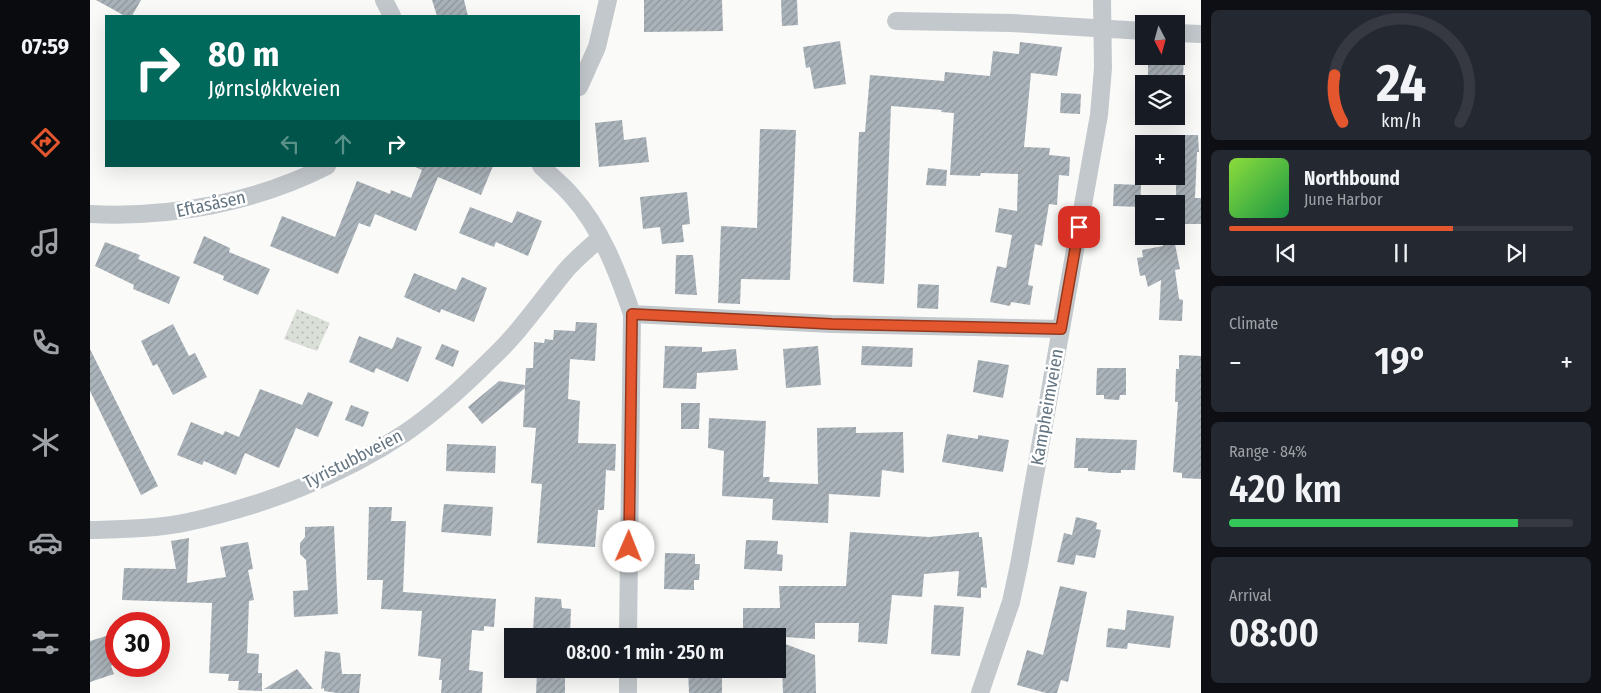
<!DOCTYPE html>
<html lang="en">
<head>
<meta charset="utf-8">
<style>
	body { margin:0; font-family:"Fira Sans Condensed",sans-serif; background:#242831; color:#f1f3f6; height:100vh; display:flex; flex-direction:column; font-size:19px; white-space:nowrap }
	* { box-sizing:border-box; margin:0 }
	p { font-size:16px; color:#9ea1a6 }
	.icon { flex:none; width:28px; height:28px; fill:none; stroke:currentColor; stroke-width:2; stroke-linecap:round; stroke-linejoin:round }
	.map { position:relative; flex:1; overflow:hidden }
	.side { display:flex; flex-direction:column; gap:10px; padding:10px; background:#0d0f14; width:400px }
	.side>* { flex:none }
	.hud { position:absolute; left:15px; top:15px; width:475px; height:152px; border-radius:0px; box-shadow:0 5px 20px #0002; background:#00695c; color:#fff; overflow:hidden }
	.needle { width:32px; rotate:174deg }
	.controls { position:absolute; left:1045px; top:15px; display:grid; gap:10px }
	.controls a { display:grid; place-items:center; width:50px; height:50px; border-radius:0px; background:#171b24; box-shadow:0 5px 20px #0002; font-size:25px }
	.speed { position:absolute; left:15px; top:612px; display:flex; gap:10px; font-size:25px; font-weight:700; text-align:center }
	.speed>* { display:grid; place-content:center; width:65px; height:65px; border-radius:50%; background:#171b24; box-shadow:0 5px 20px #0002; line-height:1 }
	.speed .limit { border:8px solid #d22; background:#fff; color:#111 }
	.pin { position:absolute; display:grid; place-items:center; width:42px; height:42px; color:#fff; margin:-21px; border-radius:10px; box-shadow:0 2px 8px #0006 }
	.me { position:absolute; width:55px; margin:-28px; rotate:1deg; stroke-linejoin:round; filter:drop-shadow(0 0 4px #0008) }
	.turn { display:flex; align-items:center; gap:18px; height:105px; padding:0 20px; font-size:22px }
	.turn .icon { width:65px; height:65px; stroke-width:2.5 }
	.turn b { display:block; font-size:35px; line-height:42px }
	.lanes { display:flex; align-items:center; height:48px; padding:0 20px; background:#0003; justify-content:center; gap:25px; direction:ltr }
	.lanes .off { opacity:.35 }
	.big { font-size:38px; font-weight:600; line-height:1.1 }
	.side .card { flex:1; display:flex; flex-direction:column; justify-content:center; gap:8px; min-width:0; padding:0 18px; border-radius:8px; background:#242831 }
	.side .dial { align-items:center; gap:0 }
	.dial svg { height:130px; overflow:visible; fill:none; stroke:#363941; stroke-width:7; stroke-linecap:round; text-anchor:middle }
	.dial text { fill:#f1f3f6; stroke:none }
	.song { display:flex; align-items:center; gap:15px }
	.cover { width:60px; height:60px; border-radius:8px; background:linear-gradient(135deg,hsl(90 70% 55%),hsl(140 70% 35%)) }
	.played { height:5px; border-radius:2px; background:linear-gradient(90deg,#e4572e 65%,#363941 65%) }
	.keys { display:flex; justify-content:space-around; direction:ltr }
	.heat { display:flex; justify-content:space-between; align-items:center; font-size:28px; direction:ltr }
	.charge { height:8px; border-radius:4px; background:linear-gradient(90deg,#34c759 84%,#363941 0) }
	.trip { position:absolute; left:414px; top:628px; width:282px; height:50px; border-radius:0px; background:#171b24; box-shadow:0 5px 20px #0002; font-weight:600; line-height:50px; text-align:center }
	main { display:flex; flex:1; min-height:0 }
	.menu { display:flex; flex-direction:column; width:90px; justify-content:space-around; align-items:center; background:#090b0e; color:#9ea1a6 }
	.menu .icon { width:35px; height:35px }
	.menu .selected { color:#e4572e }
	.menu b { font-size:22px; color:#f1f3f6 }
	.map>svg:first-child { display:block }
	.park { fill:url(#park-dots) }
	.building { fill:url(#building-hatch) }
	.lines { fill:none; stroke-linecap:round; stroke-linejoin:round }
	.street { stroke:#c3c8cc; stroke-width:18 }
	.route-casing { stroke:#94391e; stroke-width:12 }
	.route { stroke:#e4572e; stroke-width:9 }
	.labels { text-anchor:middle; stroke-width:5; stroke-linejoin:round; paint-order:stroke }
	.street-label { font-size:18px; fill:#657683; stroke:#fff }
</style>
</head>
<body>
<main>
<nav class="menu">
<b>07:59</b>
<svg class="icon selected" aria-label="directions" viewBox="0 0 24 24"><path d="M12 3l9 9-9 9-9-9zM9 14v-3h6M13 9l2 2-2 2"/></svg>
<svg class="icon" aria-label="music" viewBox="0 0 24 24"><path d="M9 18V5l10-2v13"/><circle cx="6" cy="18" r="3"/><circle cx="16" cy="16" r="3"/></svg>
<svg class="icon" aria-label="phone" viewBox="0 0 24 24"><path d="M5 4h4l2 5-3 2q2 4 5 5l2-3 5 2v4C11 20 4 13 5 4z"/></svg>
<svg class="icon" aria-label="climate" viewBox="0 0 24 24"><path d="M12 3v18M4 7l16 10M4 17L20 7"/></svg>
<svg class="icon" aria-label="car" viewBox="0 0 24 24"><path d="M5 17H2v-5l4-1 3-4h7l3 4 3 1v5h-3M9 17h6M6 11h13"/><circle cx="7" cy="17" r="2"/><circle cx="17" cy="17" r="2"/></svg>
<svg class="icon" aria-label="filters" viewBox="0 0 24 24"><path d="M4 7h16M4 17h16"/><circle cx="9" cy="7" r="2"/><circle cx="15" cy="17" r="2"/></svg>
</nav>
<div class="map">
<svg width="1111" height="693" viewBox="0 0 1111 693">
	<defs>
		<pattern id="park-dots" width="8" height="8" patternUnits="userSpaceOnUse" patternTransform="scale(1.25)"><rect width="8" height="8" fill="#dadfd7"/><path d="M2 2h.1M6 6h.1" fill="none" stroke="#b4b9b4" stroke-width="1.8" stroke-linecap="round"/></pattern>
		<pattern id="building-hatch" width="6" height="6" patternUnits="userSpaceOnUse" patternTransform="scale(1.25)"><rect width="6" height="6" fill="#aab3b9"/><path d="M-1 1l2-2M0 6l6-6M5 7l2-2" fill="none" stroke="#8e969c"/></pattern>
	</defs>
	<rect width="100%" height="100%" fill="#fafaf8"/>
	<!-- park -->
	<path class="park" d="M207,309L240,323L227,351L194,339Z"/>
	<!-- building -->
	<path class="building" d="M6,0H51L42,16H35Z
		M342,0H374L378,16H347Z
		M554,0H632L633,31L554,32Z
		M691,0H707L708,25L692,26Z
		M750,41L756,84L724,89L720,67L716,68L713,47Z
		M930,42L972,47L967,76L941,73L934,147L960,148L959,155L980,157L979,176L969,175L967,205L959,204L952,246L945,244L938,285L943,286L940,305L921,302L920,306L900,302L907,266L916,268L922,235L905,232L909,208L927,211L928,174L891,173L890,176L860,175L864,113L851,112L852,110L801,106L794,284L763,282L769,132H775L780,75L854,81L855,72L900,76L903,51L929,54Z
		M1058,56H1094L1093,76L1089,75V84H1058Z
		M971,93L991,94L990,114L970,113Z
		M532,120L534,140L556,137L559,162L509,167L505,123Z
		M670,129L706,130L700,280L651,279L650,304L628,303L631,226L667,228Z
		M1086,135H1108L1109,152H1107L1105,198H1111V224H1086Z
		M323,166H403L391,195L348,177L326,231L285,214L280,227L269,223L248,274L180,246L192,216L245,237L267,181L300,194L301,190L321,198L332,170Z
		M838,168L857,170L856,186L836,185Z
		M1024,184L1051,185L1050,207L1023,206Z
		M597,192L600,224L592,225L594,242L572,244L570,227L553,229L550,197Z
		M380,207L422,223L427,211L452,221L438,256L406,242L404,247L369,233Z
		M114,236L140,248L139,252L180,269L168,295L133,280L134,276L103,263Z
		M15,242L50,255L48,259L90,277L79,304L43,289L44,285L5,266Z
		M1073,243L1085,244L1090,269L1085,270L1089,299L1093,300L1092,321L1069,320L1071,280L1058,287L1055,275L1050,276L1047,258L1053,257L1052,250L1073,246Z
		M586,255H603L607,295L585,294Z
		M324,273L366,290L372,277L397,288L384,322L351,309L350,313L314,297Z
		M828,284L849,285L848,309L827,308Z
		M486,322L507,323L505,361L480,359L478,399L490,401L488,443L526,444L525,471L516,470L514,510H508L505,547L447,543L452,484L441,483L446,428L433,427L435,388L392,424L378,407L409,381L435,385L436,368H443L444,342L454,343L455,339L463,340L464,330L485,331Z
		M83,324L99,356L105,353L117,377L83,395L67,364L63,366L51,341Z
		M269,336L302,349L307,337L332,347L318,382L286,368L284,373L259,362Z
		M352,344L369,351L363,367L345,359Z
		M575,346L612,347V352L646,349L648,370L607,373L606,389L573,388Z
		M728,346L731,385L696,388L693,349Z
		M772,346L823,348L822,367L771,365Z
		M0,349L68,486L51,495L0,391Z
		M1089,355L1111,356V479L1092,478V473L1083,472L1088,402H1085L1086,369H1089Z
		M888,360L919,365L913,398L883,392Z
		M1007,368H1036V395H1030L1029,400L1014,399V395H1006Z
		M170,389L212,405L218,392L243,402L228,437L206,428L189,468L155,453L146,475L114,461L112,465L87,455L101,422L133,435L135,431L149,437Z
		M591,403H610L609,429H591Z
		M261,405L279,412L273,427L255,420Z
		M619,418L676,421L673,477H680L679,482L728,484L727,428L766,427V433L813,432L814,473L792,470L790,497L739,494L738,523L682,520L683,499L632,496L634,451L618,448Z
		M857,434L888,439V435L919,440L913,472L852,462Z
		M986,438L1047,440L1045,470H1031V473H1020L998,471V468H984Z
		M357,444L406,446L405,473L356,471Z
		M354,504L403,507L401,536L351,532Z
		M279,507H302L301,521H316L313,592L406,599L404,627L394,626V631L382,630L379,670L393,672L392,693H351L352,680H349L351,659L328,656L332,611L291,609L293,580H277Z
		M986,517L1003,521L1007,523L1006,529L1011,530L1005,558L986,555L984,565L967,562L974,533L982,535Z
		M244,526L248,614L204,617L203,591L218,590L216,560L210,554V543L215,537V527Z
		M760,532L839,537L889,532V537H892L897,588L891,587V598L867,596L869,571L834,574L832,597L802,595L797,644L768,642L769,623H725V639L695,637V632L653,630V608H690L689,586H756Z
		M99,538L97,583L136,577L130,547L158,542L163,569L158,570L164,600L159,601L157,653L169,654L168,673H172V691L148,690L149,681H138L139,674L119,673L122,603L32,600L34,568L86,569L81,541Z
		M656,540L688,541L687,554L693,555L692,571L654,569Z
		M575,553L605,554V564H610L609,580H604V590L574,589Z
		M970,586L997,592L978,682L971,680L967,693H956L927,685L937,650L953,655Z
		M445,597L471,599L472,608L481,609L480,634L476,633V636H456V632L443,631Z
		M844,605L874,607L870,656L841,654Z
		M1037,610L1084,616L1080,648L1038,643L1037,649L1016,647L1018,628L1035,630Z
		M26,633V664L21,666L24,674L0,682V641Z
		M695,644L725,655L726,693H693L692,663H696Z
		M235,651L250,653L252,674H271L269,693H247L234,691V688L231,689Z
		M207,669L223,689H174Z
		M598,669H632V693H599Z
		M447,674H475V693H446Z"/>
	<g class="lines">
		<!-- street -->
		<path class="street" d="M294,0L302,16
			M806,21L922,23L1054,31
			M1086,33L1111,34
			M489,87L507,47L518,0
			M451,166C461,176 473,185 482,196C511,228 528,273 542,314L538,636
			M0,214C81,218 164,203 237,166
			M542,314L742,324L971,329
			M0,530C32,529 67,529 98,522C173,506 251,476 315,433C346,412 375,385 401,359C430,332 452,299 477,269C487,258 499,248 510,238
			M538,693V669
			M890,693L921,602L929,565L1009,115L1013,68L1012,0"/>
	</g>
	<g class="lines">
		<defs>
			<path id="route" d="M539,547L542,314L742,324L971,329L989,227"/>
		</defs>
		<!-- route casing -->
		<use href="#route" class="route-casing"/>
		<!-- route -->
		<use href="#route" class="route"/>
	</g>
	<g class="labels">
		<!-- street labels -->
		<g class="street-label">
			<text transform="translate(121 204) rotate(-12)" y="6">Eftasåsen</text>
			<text transform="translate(957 407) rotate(-80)" y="6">Kampheimveien</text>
			<text transform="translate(263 459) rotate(-27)" y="6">Tyristubbveien</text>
		</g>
	</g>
</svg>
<div class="controls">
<a><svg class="needle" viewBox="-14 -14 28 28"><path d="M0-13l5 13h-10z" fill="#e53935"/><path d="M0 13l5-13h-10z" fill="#9ea1a6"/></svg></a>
<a><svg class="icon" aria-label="layers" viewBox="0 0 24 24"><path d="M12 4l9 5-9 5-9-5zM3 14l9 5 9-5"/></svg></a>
<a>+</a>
<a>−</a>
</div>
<div class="speed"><div class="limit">30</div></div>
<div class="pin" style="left:989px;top:227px;background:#d93025"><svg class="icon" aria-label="arrive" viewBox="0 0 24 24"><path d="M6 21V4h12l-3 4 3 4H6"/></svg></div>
<svg class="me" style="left:539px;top:547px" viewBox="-20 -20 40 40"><circle r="19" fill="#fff"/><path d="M0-13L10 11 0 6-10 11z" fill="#e4572e"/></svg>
<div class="trip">08:00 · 1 min · 250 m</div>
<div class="hud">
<div class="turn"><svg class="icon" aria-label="right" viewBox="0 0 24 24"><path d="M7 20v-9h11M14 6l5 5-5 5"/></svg><div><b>80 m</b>Jørnsløkkveien</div></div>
<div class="lanes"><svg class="icon off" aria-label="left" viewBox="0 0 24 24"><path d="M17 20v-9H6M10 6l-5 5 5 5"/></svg><svg class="icon off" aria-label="ahead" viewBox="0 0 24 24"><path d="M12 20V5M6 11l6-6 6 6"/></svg><svg class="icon" aria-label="right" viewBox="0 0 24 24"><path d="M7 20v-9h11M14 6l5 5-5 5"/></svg></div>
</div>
</div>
<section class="side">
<div class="card dial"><svg viewBox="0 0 100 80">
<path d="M14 69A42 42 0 1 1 86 69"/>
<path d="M14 69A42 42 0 0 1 9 40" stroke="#e4572e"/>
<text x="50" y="56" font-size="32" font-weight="700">24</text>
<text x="50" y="72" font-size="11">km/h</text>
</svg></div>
<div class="card">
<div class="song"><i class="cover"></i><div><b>Northbound</b><p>June Harbor</p></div></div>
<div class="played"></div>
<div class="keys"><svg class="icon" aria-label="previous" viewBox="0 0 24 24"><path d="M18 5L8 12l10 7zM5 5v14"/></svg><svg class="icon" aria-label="pause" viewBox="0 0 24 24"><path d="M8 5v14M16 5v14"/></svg><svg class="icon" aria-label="next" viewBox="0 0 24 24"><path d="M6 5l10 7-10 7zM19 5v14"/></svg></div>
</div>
<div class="card"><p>Climate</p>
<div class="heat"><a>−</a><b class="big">19°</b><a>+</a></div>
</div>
<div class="card"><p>Range · 84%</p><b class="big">420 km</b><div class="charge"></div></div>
<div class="card"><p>Arrival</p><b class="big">08:00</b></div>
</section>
</main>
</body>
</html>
